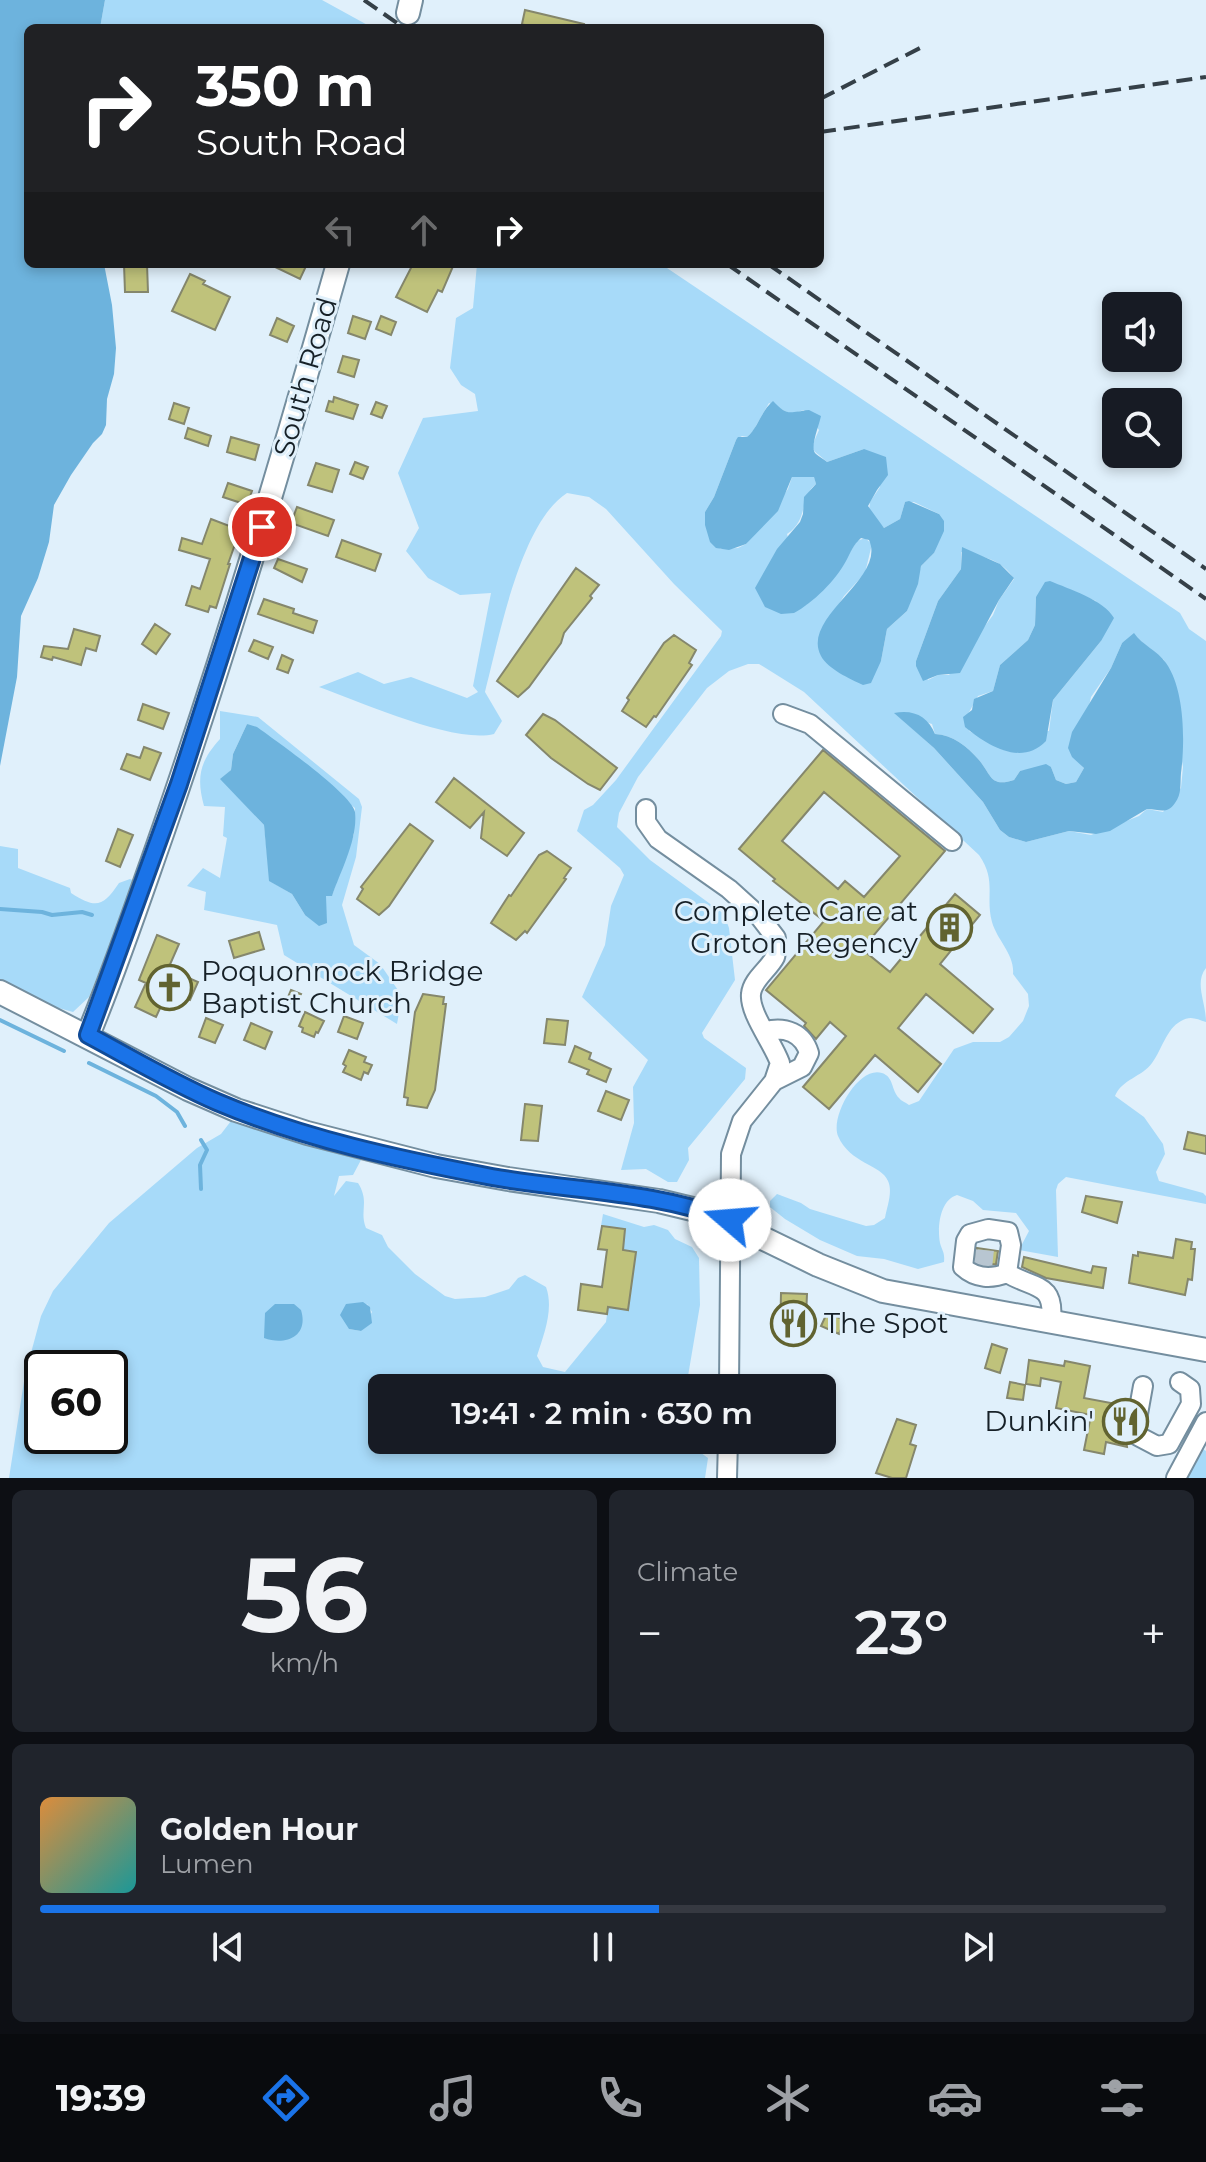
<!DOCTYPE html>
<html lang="en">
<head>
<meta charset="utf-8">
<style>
	body { margin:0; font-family:Montserrat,sans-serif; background:#20242c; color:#f1f3f6; height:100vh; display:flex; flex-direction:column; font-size:30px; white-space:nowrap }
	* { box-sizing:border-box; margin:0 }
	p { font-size:26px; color:#9ea1a6 }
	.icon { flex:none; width:44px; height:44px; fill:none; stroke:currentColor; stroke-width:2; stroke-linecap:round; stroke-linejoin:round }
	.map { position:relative; height:1478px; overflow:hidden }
	.sheet { display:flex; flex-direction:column; gap:12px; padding:12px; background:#0d0f14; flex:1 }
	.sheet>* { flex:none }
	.banner { position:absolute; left:24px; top:24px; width:800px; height:244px; border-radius:12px; box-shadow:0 4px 12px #0003; background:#202124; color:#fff; overflow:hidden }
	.tools { position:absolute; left:1102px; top:292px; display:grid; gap:16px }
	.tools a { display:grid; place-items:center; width:80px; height:80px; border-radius:12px; background:#171b24; box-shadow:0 4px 12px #0003; font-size:40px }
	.speed { position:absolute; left:24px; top:1350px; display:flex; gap:16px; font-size:40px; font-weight:700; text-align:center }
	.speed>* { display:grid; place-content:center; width:104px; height:104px; border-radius:50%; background:#171b24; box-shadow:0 4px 12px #0003; line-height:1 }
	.speed .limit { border:4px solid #111; border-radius:12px; background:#fff; color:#111 }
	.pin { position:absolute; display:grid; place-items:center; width:68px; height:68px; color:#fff; margin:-34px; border:4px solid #fff; border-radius:50%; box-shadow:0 2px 8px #0007 }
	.me { position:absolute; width:88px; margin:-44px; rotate:288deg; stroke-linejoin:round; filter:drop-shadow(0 0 6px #0008) }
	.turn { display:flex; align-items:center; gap:28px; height:168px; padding:0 40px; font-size:36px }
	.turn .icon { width:104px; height:104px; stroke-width:2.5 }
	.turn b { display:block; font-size:56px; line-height:68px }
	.lanes { display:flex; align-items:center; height:76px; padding:0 40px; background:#0003; justify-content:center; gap:40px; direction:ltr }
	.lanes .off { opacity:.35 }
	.big { font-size:60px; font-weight:600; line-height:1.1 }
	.sheet .widget { flex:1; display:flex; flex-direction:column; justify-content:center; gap:12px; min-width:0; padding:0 28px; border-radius:12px; background:#20242c }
	.sheet .dial { align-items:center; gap:0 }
	.dial b { font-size:104px; line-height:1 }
	.song { display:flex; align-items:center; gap:24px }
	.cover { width:96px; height:96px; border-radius:12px; background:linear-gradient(135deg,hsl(30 70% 55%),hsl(180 70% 35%)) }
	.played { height:8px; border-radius:4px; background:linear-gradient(90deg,#1a73e8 55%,#363941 55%) }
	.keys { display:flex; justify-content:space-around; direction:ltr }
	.heat { display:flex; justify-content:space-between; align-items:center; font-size:44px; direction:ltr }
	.sheet .tiles { flex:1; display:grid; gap:12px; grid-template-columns:1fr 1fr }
	.widget:last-child { grid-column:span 2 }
	.trip { position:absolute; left:368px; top:1374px; width:468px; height:80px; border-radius:12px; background:#171b24; box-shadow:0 4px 12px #0003; font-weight:600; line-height:80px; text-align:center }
	.dock { display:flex; height:128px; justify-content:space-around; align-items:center; background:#090b0e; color:#9ea1a6 }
	.dock .icon { width:56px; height:56px }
	.dock .active { color:#1a73e8 }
	.dock b { font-size:36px; color:#f1f3f6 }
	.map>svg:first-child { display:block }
	.green { fill:#a7daf9; fill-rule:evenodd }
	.water { fill:#6db3dd }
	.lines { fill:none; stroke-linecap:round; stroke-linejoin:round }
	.stream { stroke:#6db3dd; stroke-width:4 }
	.building { fill:#bfc27b; stroke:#85876c; stroke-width:2; fill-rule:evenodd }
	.minor-tunnel { stroke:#b8c6d1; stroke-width:18; stroke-dasharray:18 9; stroke-linecap:butt }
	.minor-casing { stroke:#748e9f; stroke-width:22 }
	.major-casing { stroke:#748e9f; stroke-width:26 }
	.minor { stroke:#fff; stroke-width:18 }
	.major { stroke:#fff; stroke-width:22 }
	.rail { stroke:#354048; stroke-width:4; stroke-dasharray:16 8; stroke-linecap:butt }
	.route-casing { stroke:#114b97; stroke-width:20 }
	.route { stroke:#1a73e8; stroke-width:14 }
	.labels { text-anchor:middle; stroke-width:6; stroke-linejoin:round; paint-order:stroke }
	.street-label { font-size:28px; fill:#162027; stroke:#e0f0fb }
	.poi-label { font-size:28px; fill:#162027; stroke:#e0f0fb; text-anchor:end }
</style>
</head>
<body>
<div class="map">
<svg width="1206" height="1478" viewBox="0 0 1206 1478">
	<rect width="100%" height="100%" fill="#e0f0fb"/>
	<!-- green -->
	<path class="green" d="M105,0H322L373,28H100Z
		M477,264H661L1180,613L1189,629L1206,641V968C1194,983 1206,1002 1206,1022C1197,1019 1190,1015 1181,1021C1166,1029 1162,1050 1152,1063C1142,1077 1122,1079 1115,1096L1144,1117L1163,1144L1165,1154L1156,1172L1159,1181L1203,1193L1206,1196V1204L1066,1177L1058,1184L1056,1190L1058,1257L1019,1250L1029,1231L1016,1213L983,1210L973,1201L957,1195C940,1200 937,1227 940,1243C942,1251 945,1252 944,1262L918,1269L884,1259L857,1256L820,1240L785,1219L770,1207V1201L777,1194L801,1203L810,1209L866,1226L874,1225L885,1218C887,1206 893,1192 888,1181C881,1164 850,1164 838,1136C830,1116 859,1065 882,1073C894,1077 891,1090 899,1098C901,1101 905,1102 909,1105L919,1101L954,1049L973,1042H1000L1009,1037L1023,1021L1029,1006L1028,994L1013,974C1015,955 997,940 992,922C985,896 997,881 979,855L804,692L759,664H748L729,671L707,688L638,777L619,813L617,827L650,860L724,914L729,928L735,980L702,1033L704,1038L746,1068L745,1079L688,1148L689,1160L677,1182H668L646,1169L621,1170L634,1123L633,1087L648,1060L582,997L605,945L611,906L624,875L620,868L577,831L584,810L593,805L616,780L721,636L722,631L674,584L606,509L589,497L567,493C520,523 499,639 485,692L502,721L494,734C454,744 361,702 319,687L358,672L384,684L411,677L467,698L478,692L473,686L491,593L460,595L428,578L406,551L419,528L398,473L423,418L478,411L475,394L461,385L450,368L456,318L473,308ZM769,403L791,414L804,410L819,430C809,453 811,447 827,462L864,449L880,487L870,502L869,511L884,528L900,519L905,502H914L939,514L934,553L921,566L907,611L887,629L881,661L851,679L833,668L822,631L844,596L865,573L872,544L865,538L857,541C840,568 830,582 806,605L787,534C809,520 799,497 816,484L814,476L792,477L788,489L746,544L738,548L720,549L705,512L714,497L736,440L742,436L747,437L753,431ZM961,552C982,556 1002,559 1014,579L999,600L993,615L949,675H938L928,680L916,661L938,601L961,569ZM1065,588L1096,601L1101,641L1053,700L1049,731L979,736L969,731L968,714L978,696L993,691L1000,665L1028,640L1035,625L1036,597ZM1137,638L1164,660L1183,767L1181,788L1163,812L1147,809L1139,816L1091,835L1069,831L1026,842L1009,837L1000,830L983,802L934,748L895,713L932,724L935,734C953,735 967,746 979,760C991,774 990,788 1014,780L1020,771L1051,767L1056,780L1066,784L1076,782L1084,768L1077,760L1091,697L1111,668L1122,643Z
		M220,711L258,717L359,799L362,807L356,857L342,905L354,945L380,964L402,996L397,1024L284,955L277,925L204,910L206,892L187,886L203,868L220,878L227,838L223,836L225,807L204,806C196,777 200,761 220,739ZM247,724L355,808L354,834L332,895H326L305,915L292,894L270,881L264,825L221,779L231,770L233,754Z
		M0,846L18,849V868L70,888L71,893C96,909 103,907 119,883L130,879L135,881L89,997L73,1012L48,1005L0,979Z
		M231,1121L361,1160L353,1175L339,1176L334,1196L346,1181L358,1183C370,1202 359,1211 366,1228L382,1235L388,1247L415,1274L445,1296L455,1299L485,1297L509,1289L518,1278L525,1275L546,1287C554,1309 544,1334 537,1356L543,1367L565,1372L606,1322L608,1307L628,1310L636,1252L623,1250L625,1229L601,1226L603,1214L644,1227L654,1225L668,1230L675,1239L692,1247L699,1258L700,1305L686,1388H382V1440H694L697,1450L708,1458L705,1478H9L25,1375L41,1316L53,1291L109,1223L197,1148L221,1134ZM367,1304L372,1312L361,1331L349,1329ZM42,1368H110V1436H42Z
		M1198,1446L1206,1451V1478H1183Z"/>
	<!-- water -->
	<path class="water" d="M0,0H105L100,28H28V264H104L112,305L116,348L114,374L107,399L106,425L102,434L93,443L71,475L54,505L49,542L38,578L21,616L17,677L0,766Z
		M773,401C788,417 789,412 809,410L821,416C819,426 809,449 816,454C819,457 824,459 827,462L864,449L886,457L888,475L877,490L868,506L884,528L900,519L905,502L909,501L939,514L944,521V531L934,553L921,566L918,584L907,611L887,629L881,661L871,683L863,685C850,679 828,669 821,656C800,617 887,579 869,540L861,538C853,545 851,552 846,561C836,580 813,603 794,613L781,614L765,607L755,588L777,549L800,522L803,514L804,497L816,484L814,477H792L778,511L746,544L729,550L716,548L710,542L705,525V512L714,497L736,440L738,437H747C758,428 761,411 773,401Z
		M962,547L1000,564L1014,578L999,600L960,673L938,675L923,681L916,666V661L938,601L961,569Z
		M1050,581C1069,589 1104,600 1114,618L1101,641L1053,700L1046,741C1021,767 987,745 965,727L963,717L972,710L974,699L993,691L1000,665L1028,640L1035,625L1036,597L1045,582Z
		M1134,633C1142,645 1157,650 1166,663C1185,690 1185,742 1181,773C1180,783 1182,794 1175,803C1167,815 1159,809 1147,809L1110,831L1096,834L1069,831L1026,842L1009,837L1000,830L983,802L934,748L894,713C913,709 928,716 935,734C953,735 967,746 979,760C991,774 990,788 1014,780L1020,771L1046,764L1051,767L1056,780L1066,784L1076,782L1084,768L1072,757L1068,748L1072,732L1111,668L1122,643Z
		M247,724L257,727C275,740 352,794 355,812C358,839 341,870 332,896H326L327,923L319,926L305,915L292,894L269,881L264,825L220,779L231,770L233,754Z
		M363,1302L370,1307L372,1323L361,1331L349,1329L340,1315L346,1304Z
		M275,1304H294L301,1310C309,1336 286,1346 264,1338L265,1313Z"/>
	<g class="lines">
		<!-- stream -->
		<path class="stream" d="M0,909L42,912L52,915L82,912L92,915
			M0,1020L64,1051
			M89,1063L156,1096L177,1112L185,1126
			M201,1140L207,1150L200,1165L201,1189"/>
	</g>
	<!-- building -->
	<path class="building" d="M525,10L584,24L583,28H532L522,24Z
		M124,264H147L148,292H125Z
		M269,264H307L300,279Z
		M413,264H454L442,292L438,290L427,312L396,297Z
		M190,274L205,281L203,284L230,297L215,330L172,311Z
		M353,316L371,322L365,339L348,333Z
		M381,316L396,322L391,335L376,329Z
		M277,318L294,326L287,342L270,335Z
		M343,356L359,360L354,377L338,372Z
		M334,397L358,405L353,419L326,411L329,401L333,402Z
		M376,402L387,406L382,418L371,414Z
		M174,403L189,408L184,424L169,419Z
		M188,428L211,436L208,446L185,438Z
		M231,437L259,445L255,460L227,452Z
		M355,462L368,467L363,479L350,474Z
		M316,463L339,470L332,492L308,485Z
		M228,483L252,491L247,505L223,497Z
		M297,507L334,520L328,536L291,523Z
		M211,519L240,530L228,564H230L216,608L210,606L208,612L186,605L192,586L200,589L210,559L179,550L182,538L202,544Z
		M342,540L381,554L375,571L336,557Z
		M278,559L307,569L302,582L274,568Z
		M576,568L599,585L590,596L592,598L564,633L561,643L529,687L518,697L497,681Z
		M264,599L294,609L293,613L317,621L313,633L258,614Z
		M155,624L170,634L156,654L142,644Z
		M74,629L100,636L96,651L86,648L81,665L53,657L52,660L41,657L44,646L68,649Z
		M674,635L696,650L689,663L692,665L656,717L654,716L646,727L622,711L629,700L627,698L664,643Z
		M254,640L273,647L268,659L249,651Z
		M282,655L293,660L288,673L277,669Z
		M143,704L169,713L163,729L138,720Z
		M543,714L555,720L617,768L600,790L588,784L551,758L526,735Z
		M144,747L161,753L150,780L121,769L127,754L140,758Z
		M823,750L945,851L862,949L890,972L955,894L980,915L940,964L993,1009L973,1033L926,994L898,1028L941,1064L918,1092L875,1055L829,1109L803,1087L846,1036L830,1022L816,1039L804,1026L806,1023L766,990L824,921L773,881L775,879L739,849ZM824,792L900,856L864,897L845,881L838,889L782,841Z
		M454,778L524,833L507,856L481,838L484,812L470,828L436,802Z
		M410,824L433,841L389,906L379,915L357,899L363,889L361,887Z
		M118,829L133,835L120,867L106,861Z
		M547,851L571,868L564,878L566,879L527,933L525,931L516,940L491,923L509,895L511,896L539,855Z
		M259,932L264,949L234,958L229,941Z
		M157,935L179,944L168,969L198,982L190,1000L168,991L156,1017L135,1007L146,983L139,980Z
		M291,990L301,994L294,1008L285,1004Z
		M423,994L444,997L443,1004H446L435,1090L427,1108L407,1105L408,1098L404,1097L415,1012Z
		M305,1012L324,1021L318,1033L316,1032L314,1037L302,1032L303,1028L299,1026Z
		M344,1016L363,1023L357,1039L338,1032Z
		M206,1018L223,1025L215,1043L199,1037Z
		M547,1019L568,1021L565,1045L544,1043Z
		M251,1023L272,1032L265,1049L244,1040Z
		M575,1046L591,1053L589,1059L611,1069L606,1082L587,1074L589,1070L569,1062Z
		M349,1050L366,1057L364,1062L372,1065L368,1074L364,1072L361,1080L343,1072L346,1066L343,1064Z
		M606,1091L629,1100L621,1120L598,1111Z
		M525,1104L542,1106L538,1141L521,1140Z
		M1188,1132L1206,1136V1154L1184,1149Z
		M1086,1196L1122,1202L1117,1223L1082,1212Z
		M602,1226L625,1229L623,1250L636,1252L628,1310L608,1307L607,1314L578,1310L581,1284L602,1287L607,1250L598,1249Z
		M1176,1239L1192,1242L1191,1249H1195L1192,1280L1188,1279L1185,1295L1129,1283L1133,1255L1138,1256V1252L1173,1258Z
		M977,1248L998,1251L996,1264L985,1265L976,1262Z
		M1024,1257L1091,1273L1093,1266L1106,1268L1103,1288L1046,1278L1022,1267Z
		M781,1293L807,1294L805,1339L780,1338Z
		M827,1313L845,1320L839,1334L821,1326Z
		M992,1344L1007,1349L1000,1373L985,1368Z
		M1029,1360L1064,1366L1065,1361L1090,1366L1084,1398L1127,1406L1124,1423L1127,1447L1106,1442L1104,1454L1084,1450L1091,1415L1056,1408L1061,1382L1041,1378L1040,1386L1026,1384Z
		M1010,1382L1025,1385L1023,1400L1007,1398Z
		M897,1419L916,1425L910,1444L916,1446L906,1478H892L876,1473Z"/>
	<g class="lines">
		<!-- minor-tunnel -->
		<path class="minor-tunnel" d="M983,1268L985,1249"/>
		<defs>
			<path id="minor" d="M783,714L810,724L952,841
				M646,809V822L658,839L729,889L759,916L776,938C776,944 777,951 775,957C769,969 752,980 751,994C749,1013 773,1043 780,1063L774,1081L742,1121L731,1154L729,1388
				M766,1031C785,1026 803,1033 809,1053L802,1067L774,1081
				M988,1229L1008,1232L1011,1245L1007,1273C992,1279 976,1279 963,1267L966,1241L970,1234Z
				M1007,1273C1033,1289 1055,1282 1051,1320
				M1143,1386L1136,1425L1138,1436L1157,1446L1169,1444L1191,1404L1190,1389L1180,1382
				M727,1478L728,1440
				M1176,1478L1206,1422"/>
			<path id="major" d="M408,13L411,0
				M0,992L188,1089L236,1110L307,1133L436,1166L508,1179L659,1201L713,1214L818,1265L883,1291L1206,1350
				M88,1035C116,968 139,899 163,831C228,644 284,454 338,264"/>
		</defs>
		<!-- minor casing -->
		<use href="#minor" class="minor-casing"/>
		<!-- major casing -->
		<use href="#major" class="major-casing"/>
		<!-- minor -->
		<use href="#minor" class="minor"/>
		<!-- major -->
		<use href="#major" class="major"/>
		<!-- rail -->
		<path class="rail" d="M364,0L404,28
			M820,99L924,46
			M820,132L1206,77
			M727,264L1206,599
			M768,264L1206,569"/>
	</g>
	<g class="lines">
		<defs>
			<path id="route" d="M262,527L179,784L88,1035C131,1058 173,1083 217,1102C304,1139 399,1159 492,1177C571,1191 655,1191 730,1220"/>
		</defs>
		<!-- route casing -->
		<use href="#route" class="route-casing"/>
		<!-- route -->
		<use href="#route" class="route"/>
	</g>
	<!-- icons -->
	<defs>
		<symbol id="building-ring" viewBox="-11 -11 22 22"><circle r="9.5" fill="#e0f0fb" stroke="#616330" stroke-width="1.5"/><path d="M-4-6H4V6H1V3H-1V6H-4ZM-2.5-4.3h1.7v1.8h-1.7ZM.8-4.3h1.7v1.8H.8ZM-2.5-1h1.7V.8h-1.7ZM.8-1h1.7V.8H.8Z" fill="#616330"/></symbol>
		<symbol id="church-ring" viewBox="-11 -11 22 22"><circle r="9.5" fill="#e0f0fb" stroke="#616330" stroke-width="1.5"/><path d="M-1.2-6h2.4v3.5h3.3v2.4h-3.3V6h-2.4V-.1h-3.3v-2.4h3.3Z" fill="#616330"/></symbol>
		<symbol id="restaurant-ring" viewBox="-11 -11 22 22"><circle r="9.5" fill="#e0f0fb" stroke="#616330" stroke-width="1.5"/><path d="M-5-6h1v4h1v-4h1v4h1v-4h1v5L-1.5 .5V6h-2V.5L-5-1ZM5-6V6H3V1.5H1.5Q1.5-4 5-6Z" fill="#616330"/></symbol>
	</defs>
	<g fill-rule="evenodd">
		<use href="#building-ring" x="924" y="902" width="51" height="51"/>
		<use href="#church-ring" x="144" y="962" width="51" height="51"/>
		<use href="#restaurant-ring" x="768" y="1298" width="51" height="51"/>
		<use href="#restaurant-ring" x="1100" y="1396" width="51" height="51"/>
	</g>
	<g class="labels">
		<!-- street labels -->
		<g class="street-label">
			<text transform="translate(305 377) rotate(-74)" y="10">South Road</text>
		</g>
		<!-- poi labels -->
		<g class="poi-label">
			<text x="918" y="921">Complete Care at<tspan x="918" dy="32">Groton Regency</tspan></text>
			<text x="201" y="981" text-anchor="start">Poquonnock Bridge<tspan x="201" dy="32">Baptist Church</tspan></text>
			<text x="824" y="1333" text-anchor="start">The Spot</text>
			<text x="1094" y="1431">Dunkin'</text>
		</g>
	</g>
</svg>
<div class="tools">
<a><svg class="icon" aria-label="sound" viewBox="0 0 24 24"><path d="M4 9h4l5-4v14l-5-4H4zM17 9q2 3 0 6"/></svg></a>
<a><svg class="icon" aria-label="search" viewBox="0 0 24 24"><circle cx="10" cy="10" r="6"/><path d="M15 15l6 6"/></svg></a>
</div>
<div class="speed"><div class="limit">60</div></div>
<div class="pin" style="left:262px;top:527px;background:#d93025"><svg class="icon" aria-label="arrive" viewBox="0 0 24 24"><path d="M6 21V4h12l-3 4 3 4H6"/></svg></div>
<svg class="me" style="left:730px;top:1220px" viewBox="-20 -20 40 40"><circle r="19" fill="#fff"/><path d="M0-13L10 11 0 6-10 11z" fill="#1a73e8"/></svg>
<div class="trip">19:41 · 2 min · 630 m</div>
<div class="banner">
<div class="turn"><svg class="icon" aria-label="right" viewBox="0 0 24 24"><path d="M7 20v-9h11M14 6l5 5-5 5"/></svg><div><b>350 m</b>South Road</div></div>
<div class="lanes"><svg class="icon off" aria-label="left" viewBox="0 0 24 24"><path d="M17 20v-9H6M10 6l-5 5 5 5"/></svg><svg class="icon off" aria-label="ahead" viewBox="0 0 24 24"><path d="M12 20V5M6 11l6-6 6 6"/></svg><svg class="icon" aria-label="right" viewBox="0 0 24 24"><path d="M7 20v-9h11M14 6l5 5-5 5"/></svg></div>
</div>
</div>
<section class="sheet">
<div class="tiles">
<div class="widget dial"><b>56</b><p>km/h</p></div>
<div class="widget"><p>Climate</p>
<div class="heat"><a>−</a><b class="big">23°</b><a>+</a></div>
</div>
<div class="widget">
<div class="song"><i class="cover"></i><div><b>Golden Hour</b><p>Lumen</p></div></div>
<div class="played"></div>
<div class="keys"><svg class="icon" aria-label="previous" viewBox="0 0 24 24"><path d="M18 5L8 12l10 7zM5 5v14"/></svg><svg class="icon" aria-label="pause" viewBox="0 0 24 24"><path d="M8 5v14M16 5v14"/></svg><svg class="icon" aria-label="next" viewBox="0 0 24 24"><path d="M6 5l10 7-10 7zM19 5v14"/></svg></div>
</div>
</div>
</section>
<nav class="dock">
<b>19:39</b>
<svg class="icon active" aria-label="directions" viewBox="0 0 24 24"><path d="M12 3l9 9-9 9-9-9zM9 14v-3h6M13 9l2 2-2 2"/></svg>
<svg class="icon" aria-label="music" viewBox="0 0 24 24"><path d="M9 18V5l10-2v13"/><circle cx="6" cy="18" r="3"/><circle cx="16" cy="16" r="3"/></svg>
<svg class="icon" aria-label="phone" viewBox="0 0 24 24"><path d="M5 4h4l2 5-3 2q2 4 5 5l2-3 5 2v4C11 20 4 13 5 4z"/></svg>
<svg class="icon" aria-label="climate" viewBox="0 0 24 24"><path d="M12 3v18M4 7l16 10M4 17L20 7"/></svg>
<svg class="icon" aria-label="car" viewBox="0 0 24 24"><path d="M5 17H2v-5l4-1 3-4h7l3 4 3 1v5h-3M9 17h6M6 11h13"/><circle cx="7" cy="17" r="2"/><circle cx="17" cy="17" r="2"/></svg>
<svg class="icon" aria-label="filters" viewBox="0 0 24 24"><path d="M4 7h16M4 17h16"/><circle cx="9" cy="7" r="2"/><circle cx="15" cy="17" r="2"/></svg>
</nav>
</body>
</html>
